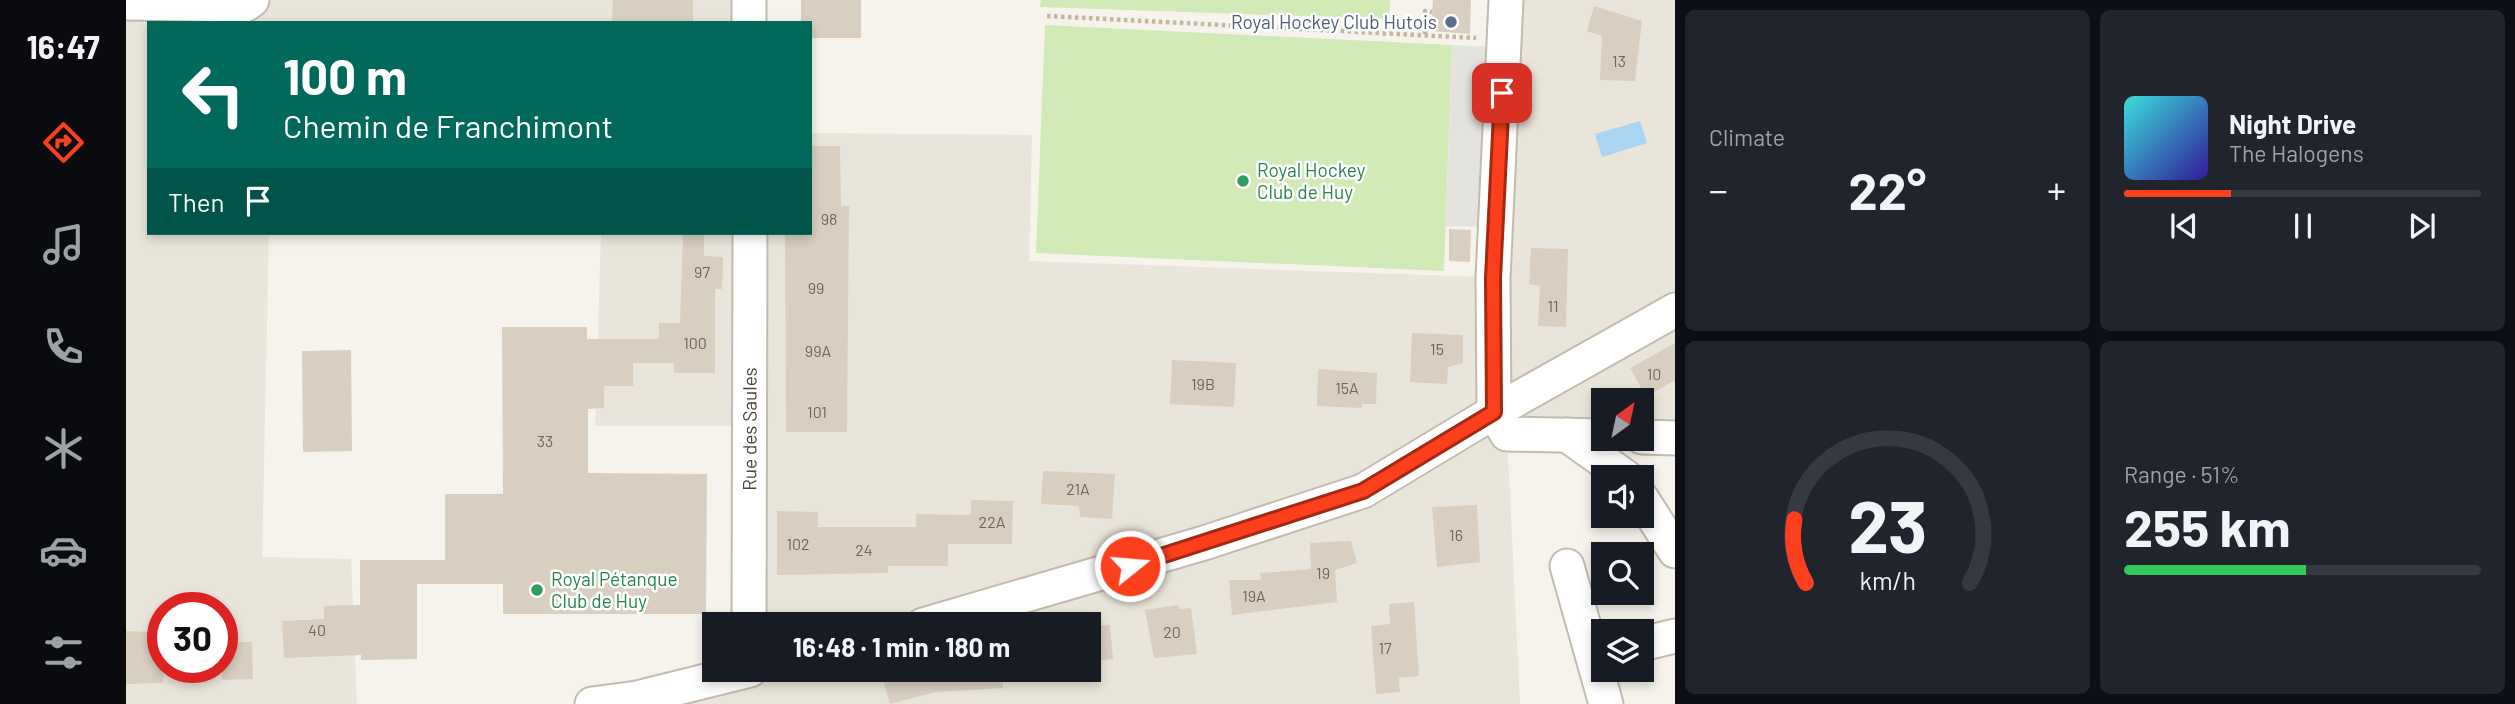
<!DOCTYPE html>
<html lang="en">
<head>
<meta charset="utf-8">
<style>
	body { margin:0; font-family:Barlow,sans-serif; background:#20242c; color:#f1f3f6; height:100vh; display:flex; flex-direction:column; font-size:26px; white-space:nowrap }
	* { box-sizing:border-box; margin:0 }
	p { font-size:23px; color:#9ea1a6 }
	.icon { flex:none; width:38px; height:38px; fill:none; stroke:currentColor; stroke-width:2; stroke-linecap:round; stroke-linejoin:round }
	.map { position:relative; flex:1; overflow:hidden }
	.panel { display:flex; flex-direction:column; gap:10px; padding:10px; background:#0d0f14; width:840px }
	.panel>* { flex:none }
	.top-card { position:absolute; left:21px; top:21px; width:665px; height:214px; border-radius:0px; box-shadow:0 4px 10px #0003; background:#00695c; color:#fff; overflow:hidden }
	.needle { width:46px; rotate:33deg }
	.controls { position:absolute; left:1465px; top:388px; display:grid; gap:14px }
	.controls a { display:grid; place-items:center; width:63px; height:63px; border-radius:0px; background:#171b24; box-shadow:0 4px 10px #0003; font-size:35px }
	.speed { position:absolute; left:21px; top:592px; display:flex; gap:14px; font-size:35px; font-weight:700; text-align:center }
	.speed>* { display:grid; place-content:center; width:91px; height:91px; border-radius:50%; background:#171b24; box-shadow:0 4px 10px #0003; line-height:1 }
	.speed .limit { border:10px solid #d22; background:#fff; color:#111 }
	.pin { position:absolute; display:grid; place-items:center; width:60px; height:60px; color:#fff; margin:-30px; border-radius:14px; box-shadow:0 4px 10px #0006 }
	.me { position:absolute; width:77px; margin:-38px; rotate:73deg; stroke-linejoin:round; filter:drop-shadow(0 0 5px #0008) }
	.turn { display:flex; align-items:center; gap:24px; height:147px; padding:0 21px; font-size:32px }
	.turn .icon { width:91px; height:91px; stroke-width:2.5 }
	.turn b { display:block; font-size:49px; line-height:60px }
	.then { display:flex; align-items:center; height:66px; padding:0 21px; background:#0003; gap:14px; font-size:26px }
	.big { font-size:52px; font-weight:700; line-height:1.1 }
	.panel .tile { flex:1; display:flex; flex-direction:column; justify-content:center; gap:10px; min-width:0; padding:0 24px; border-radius:10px; background:#20242c }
	.panel .dial { align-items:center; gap:0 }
	.dial svg { height:182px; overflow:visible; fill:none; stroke:#363941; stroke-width:7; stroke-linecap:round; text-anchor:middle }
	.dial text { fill:#f1f3f6; stroke:none }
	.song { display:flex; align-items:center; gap:21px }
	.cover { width:84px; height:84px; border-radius:10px; background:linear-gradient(135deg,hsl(180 70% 55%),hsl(250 70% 35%)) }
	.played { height:7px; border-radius:4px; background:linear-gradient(90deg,#fc3f1d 30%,#363941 30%) }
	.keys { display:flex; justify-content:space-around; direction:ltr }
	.heat { display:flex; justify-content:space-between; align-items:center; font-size:38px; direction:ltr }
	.charge { height:10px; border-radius:5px; background:linear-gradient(90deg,#34c759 51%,#363941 0) }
	.panel .tiles { flex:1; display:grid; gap:10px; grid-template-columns:repeat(2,1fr) }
	.trip { position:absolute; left:576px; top:612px; width:399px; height:70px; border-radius:0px; background:#171b24; box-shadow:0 4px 10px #0003; font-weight:700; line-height:70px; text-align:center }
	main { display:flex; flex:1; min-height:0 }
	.menu { display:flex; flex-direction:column; width:126px; justify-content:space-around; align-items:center; background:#090b0e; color:#9ea1a6 }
	.menu .icon { width:49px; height:49px }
	.menu .on { color:#fc3f1d }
	.menu b { font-size:32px; color:#f1f3f6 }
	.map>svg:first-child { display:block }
	.residential { fill:#eae5da; fill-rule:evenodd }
	.green { fill:#d2eab5 }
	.parking { fill:#e5e3e0 }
	.water { fill:#a9d4f2 }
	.building { fill:#d8cfc1 }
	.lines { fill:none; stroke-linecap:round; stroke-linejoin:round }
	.minor-casing { stroke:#c2bbae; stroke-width:37 }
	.path { stroke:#c4b79f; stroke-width:4.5; stroke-dasharray:3.5 3.5; stroke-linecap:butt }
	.minor { stroke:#fff; stroke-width:33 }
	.route-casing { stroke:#a42913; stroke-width:18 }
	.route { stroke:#fc3f1d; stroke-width:12 }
	.service-dot { fill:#5c6f8a; stroke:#fff; stroke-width:2.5 }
	.leisure-dot { fill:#2e9e5b; stroke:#fff; stroke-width:2.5 }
	.labels { text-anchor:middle; stroke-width:5; stroke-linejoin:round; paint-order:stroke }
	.number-label { font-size:16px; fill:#6e675b }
	.service-label { font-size:19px; fill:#4e5e75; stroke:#fff; text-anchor:end }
	.leisure-label { font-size:19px; fill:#27864d; stroke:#fff; text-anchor:start }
	.street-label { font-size:19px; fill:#4b4439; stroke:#fff }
</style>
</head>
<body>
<main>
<nav class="menu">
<b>16:47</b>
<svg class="icon on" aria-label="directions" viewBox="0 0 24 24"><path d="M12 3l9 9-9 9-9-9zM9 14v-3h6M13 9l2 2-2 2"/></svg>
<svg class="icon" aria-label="music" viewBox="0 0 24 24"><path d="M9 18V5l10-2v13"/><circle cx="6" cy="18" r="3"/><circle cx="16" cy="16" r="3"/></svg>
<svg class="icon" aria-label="phone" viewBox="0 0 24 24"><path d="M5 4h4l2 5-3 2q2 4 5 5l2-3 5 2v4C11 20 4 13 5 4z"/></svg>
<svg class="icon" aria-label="climate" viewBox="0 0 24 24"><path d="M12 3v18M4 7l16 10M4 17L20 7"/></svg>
<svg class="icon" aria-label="car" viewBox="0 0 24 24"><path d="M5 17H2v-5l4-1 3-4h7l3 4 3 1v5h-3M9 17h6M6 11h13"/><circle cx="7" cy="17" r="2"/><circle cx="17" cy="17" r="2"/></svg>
<svg class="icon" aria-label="filters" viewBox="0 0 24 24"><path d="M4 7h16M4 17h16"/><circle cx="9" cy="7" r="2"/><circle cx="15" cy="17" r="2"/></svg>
</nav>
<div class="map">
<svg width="1549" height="704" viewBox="0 0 1549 704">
	<rect width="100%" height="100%" fill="#f6f3ec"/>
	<!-- residential -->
	<path class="residential" d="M0,0H623V23H23V233H143L136,557L225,559L231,704H0ZM37,607H96V667H37Z
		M1386,0H1549V438L1516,437V401H1477V436L1381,434L1394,704H451L624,670H962V625H797L1237,491L1368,412Z
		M684,133L906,135L903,261L1356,277L1352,412L1235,486L878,595L760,625H638L629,233H684Z
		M475,233H624L622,426H469Z"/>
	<!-- green -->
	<path class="green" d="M915,0H1264L1263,19L914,7Z
		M919,25L1326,45L1318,271L910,253Z"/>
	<!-- parking -->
	<path class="parking" d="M1326,45L1367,47L1359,227L1320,226Z"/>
	<!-- water -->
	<path class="water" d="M1514,121L1521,143L1476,157L1469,134Z"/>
	<!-- building -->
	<path class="building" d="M487,0H567V23H486Z
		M675,0H735V38H684V23H675Z
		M1307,0H1345L1344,34L1305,31Z
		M1468,6L1516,21L1509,81L1474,80L1476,36L1461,31Z
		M684,146H714L715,206H723L721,432H660L659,233H684Z
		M1323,229L1345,230L1344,262L1323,261Z
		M557,233H578V256L597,257L596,289H589V373H548V363H507V386H478V408L462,409V473L581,474L580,614H377V584H291V659L235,660V655L158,658L156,621L198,619V606L234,605V560H319V494H377L376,327H461V339H533V323H554Z
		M1405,248L1442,249L1440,327L1412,326L1414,286L1403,284Z
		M1286,333L1337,335V363L1322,367L1321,384L1284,382Z
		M1549,343V380L1520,397L1504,368Z
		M225,350L226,451L177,452L176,351Z
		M1046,360L1110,363L1108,407L1044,404Z
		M1192,369L1251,373L1250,404H1236V408L1191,406Z
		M917,471L989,474L986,519L954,517L953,506L915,504Z
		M845,500L887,501L886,544H822V566H762V573L651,575V511L692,512V527H790V514L845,515Z
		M1351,505L1354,562L1311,567L1306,507Z
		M1225,541L1231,563L1209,570L1211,602L1106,615L1103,580H1135L1134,573L1185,569L1184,543Z
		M1288,602L1293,676L1273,678L1274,692L1250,694L1245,626L1264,624L1263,604Z
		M1052,605L1053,609L1065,608L1071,654L1028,658L1019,610Z
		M984,625L987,659L962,662V626Z
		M0,631L24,632V637H37V683L0,684Z
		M96,642H126L127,679L96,680Z
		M754,670H877V688L810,692L764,704Z"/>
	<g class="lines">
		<defs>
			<g id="minor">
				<path d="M623,0V23"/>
				<path d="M0,3L119,5L126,0"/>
				<path d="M1368,412L1367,278L1380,0"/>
				<path d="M1368,412L1381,434L1477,436"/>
				<path d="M1441,435L1501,478"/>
				<path d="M1516,437L1549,438"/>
				<path d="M1516,499L1549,551"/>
				<path d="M1441,566L1480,704"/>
				<path id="s1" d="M623,625L624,233"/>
				<path d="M797,625L1078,543L1237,491L1368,412L1549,310"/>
				<path d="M1516,644L1549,636"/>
				<path d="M466,704L511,698L624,670"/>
			</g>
		</defs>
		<!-- minor casing -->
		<use href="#minor" class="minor-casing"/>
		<!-- path -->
		<path class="path" d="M921,16L1350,38
			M1299,34V11L1306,12"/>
		<!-- minor -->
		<use href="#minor" class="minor"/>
	</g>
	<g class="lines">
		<defs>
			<path id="route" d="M1004,566L1237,491L1368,412L1367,278L1376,93"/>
		</defs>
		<!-- route casing -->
		<use href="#route" class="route-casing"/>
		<!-- route -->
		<use href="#route" class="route"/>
	</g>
	<!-- markers -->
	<circle class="service-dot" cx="1325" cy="22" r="7"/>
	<g class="leisure-dot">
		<circle cx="1117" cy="181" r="7"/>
		<circle cx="411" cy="590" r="7"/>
	</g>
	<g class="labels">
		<!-- number labels -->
		<g class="number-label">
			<text x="1493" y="67">13</text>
			<text x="703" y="225">98</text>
			<text x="576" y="278">97</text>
			<text x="690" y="294">99</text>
			<text x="1427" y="312">11</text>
			<text x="569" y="349">100</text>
			<text x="1311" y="355">15</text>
			<text x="692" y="357">99A</text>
			<text x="1528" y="380">10</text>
			<text x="1077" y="390">19B</text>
			<text x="1221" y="394">15A</text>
			<text x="691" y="418">101</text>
			<text x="419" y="447">33</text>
			<text x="952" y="495">21A</text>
			<text x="866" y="528">22A</text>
			<text x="1330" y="541">16</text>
			<text x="672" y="550">102</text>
			<text x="738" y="556">24</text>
			<text x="1197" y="579">19</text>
			<text x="1128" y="602">19A</text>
			<text x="191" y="636">40</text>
			<text x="1046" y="638">20</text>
			<text x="1259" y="654">17</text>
		</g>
		<!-- service labels -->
		<g class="service-label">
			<text x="1311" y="29">Royal Hockey Club Hutois</text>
		</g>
		<!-- leisure labels -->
		<g class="leisure-label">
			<text x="1131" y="177">Royal Hockey<tspan x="1131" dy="22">Club de Huy</tspan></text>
			<text x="425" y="586">Royal Pétanque<tspan x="425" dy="22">Club de Huy</tspan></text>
		</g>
		<!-- street labels -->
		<g class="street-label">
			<text dy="7" stroke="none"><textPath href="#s1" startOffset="196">Rue des Saules</textPath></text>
		</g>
	</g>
</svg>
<div class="controls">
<a><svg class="needle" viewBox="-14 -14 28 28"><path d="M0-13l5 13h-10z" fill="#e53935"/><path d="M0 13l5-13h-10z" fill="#9ea1a6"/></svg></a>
<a><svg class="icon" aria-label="sound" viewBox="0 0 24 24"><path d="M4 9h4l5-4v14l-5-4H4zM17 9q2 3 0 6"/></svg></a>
<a><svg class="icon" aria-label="search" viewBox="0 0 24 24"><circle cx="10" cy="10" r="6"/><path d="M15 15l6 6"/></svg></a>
<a><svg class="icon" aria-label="layers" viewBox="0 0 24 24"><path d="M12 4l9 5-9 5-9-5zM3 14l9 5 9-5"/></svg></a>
</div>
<div class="speed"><div class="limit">30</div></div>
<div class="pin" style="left:1376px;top:93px;background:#d93025"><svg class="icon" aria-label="arrive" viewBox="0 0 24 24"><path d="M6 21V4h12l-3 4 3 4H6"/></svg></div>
<svg class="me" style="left:1004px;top:566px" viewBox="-20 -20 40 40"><circle r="17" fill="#fc3f1d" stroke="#fff" stroke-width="3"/><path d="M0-11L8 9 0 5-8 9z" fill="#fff"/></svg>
<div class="trip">16:48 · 1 min · 180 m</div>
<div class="top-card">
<div class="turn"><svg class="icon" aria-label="left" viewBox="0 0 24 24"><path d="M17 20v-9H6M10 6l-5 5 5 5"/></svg><div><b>100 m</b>Chemin de Franchimont</div></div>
<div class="then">Then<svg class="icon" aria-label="arrive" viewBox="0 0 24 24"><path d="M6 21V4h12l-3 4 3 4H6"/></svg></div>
</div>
</div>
<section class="panel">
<div class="tiles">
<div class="tile"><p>Climate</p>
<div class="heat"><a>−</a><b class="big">22°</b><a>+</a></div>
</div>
<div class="tile">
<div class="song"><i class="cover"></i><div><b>Night Drive</b><p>The Halogens</p></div></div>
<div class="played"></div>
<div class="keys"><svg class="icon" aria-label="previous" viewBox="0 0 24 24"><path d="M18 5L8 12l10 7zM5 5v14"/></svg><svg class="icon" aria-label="pause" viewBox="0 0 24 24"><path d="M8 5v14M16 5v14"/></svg><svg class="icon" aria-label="next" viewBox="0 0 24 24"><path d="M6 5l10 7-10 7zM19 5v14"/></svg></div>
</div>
<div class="tile dial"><svg viewBox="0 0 100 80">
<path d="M14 69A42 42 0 1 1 86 69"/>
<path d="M14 69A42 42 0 0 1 9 41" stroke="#fc3f1d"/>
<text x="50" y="56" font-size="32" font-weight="700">23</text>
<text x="50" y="72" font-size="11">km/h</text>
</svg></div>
<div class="tile"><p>Range · 51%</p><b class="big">255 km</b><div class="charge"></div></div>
</div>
</section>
</main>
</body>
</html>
